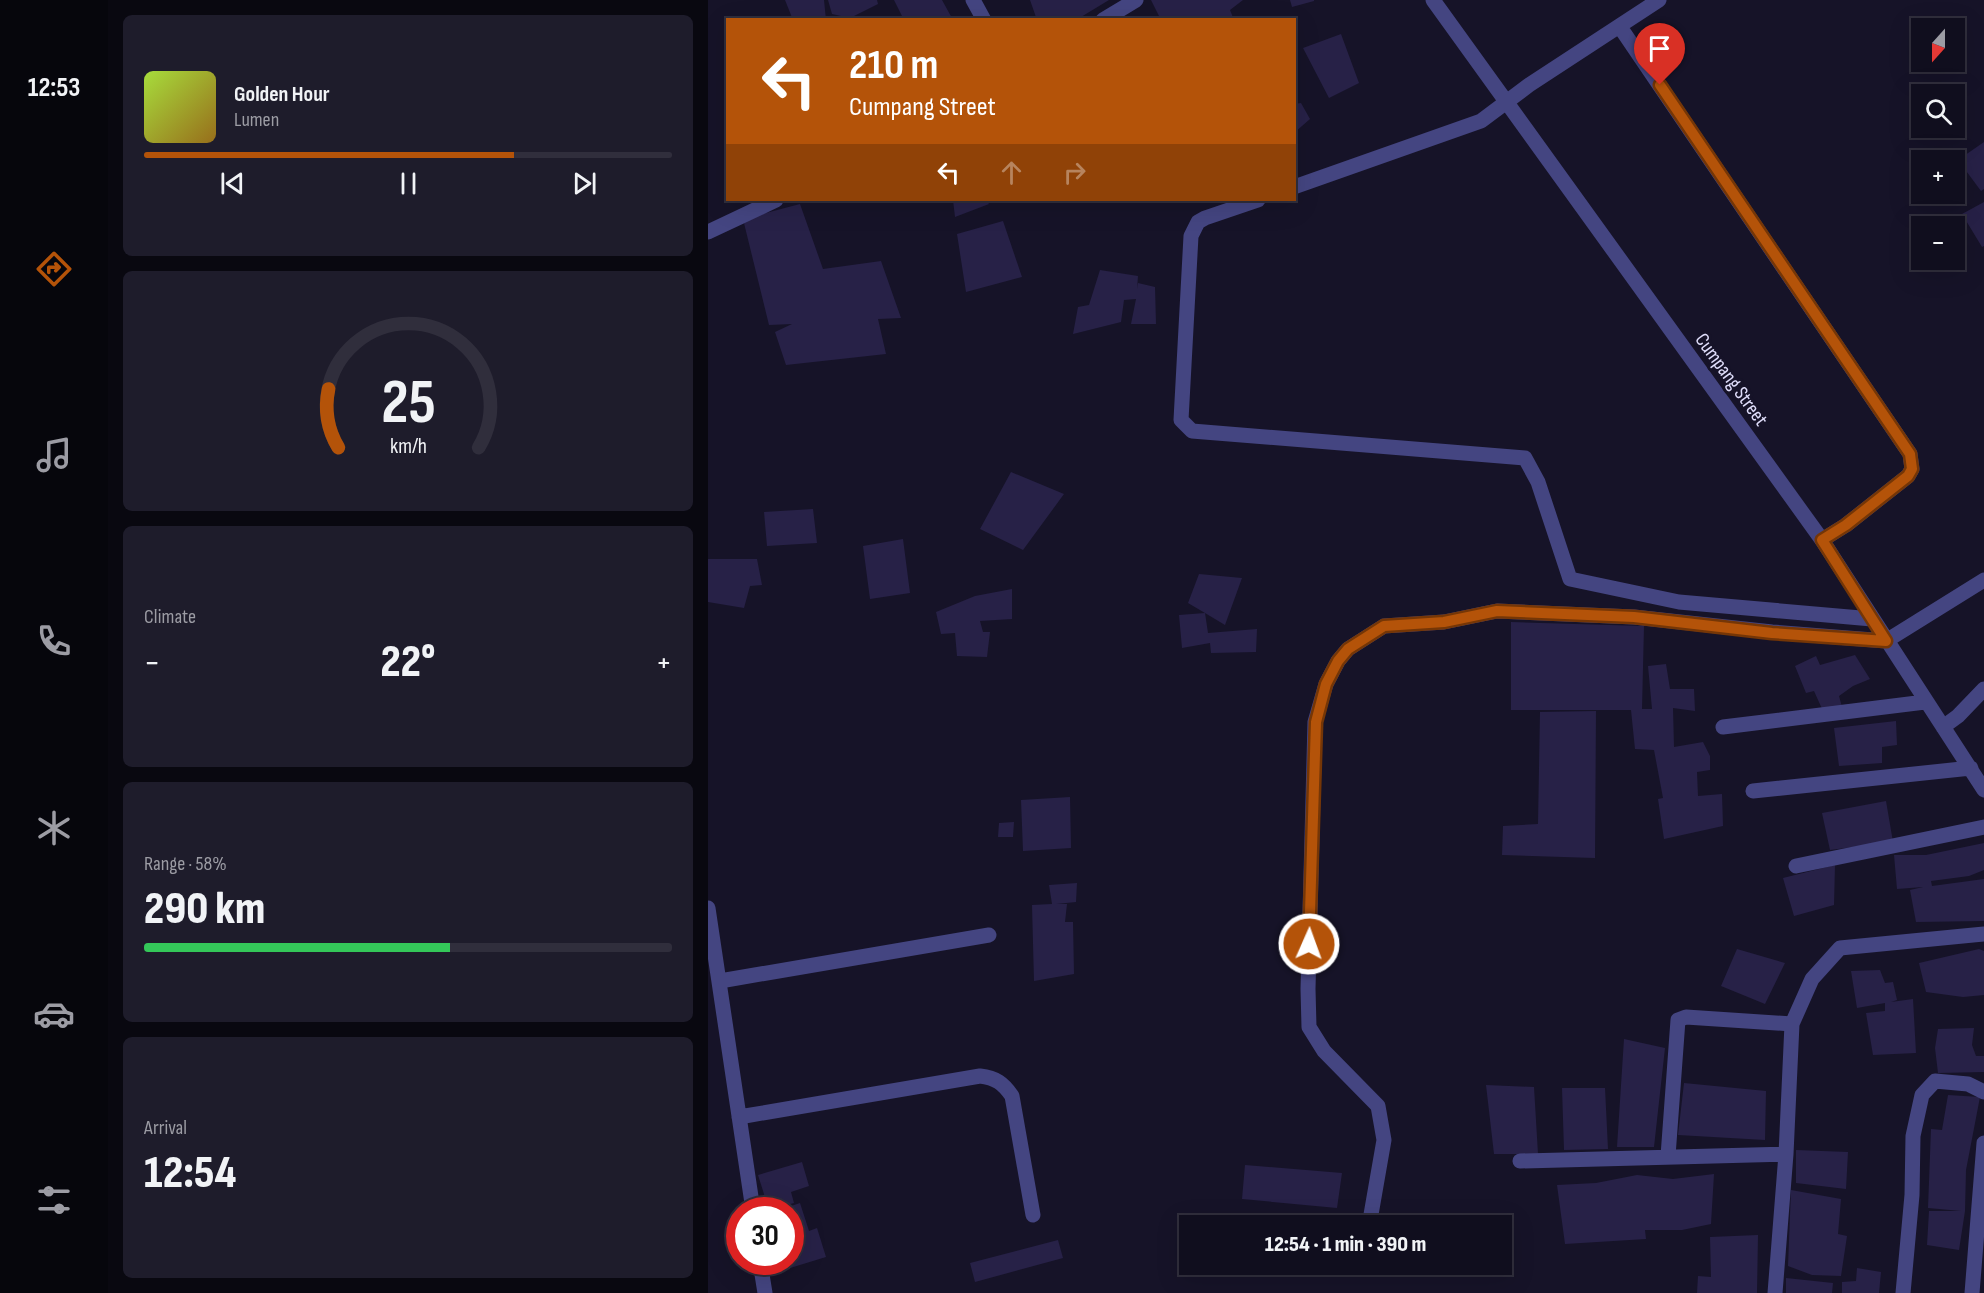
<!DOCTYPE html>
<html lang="en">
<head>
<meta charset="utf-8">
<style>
	body { margin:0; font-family:"Sofia Sans Condensed",sans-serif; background:#1e1c2b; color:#f1f3f6; height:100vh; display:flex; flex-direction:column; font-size:22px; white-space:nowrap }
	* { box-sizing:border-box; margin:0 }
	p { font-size:20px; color:#9c9ca4 }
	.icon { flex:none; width:33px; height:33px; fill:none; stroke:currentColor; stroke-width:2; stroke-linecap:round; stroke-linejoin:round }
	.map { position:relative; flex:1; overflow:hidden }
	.details { display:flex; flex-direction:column; gap:15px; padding:15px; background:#090810; width:600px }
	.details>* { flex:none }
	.top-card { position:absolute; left:18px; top:18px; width:570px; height:183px; border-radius:0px; box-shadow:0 6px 24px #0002,0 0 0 2px #302e3c; background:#b45309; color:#fff; overflow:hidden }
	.needle { width:39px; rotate:201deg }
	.controls { position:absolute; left:1203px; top:18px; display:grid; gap:12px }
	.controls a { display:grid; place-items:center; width:54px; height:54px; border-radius:0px; background:#100e1e; box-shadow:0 6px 24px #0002,0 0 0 2px #302e3c; font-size:30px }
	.speed { position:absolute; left:18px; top:1197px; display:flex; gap:12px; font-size:30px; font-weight:700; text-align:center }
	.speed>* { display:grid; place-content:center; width:78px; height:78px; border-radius:50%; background:#100e1e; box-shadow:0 6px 24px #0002,0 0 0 2px #302e3c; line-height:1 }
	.speed .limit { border:9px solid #d22; background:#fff; color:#111 }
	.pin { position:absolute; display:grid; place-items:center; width:51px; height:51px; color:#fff; margin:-62px -26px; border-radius:50% 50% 50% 0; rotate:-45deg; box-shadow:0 0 6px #0007 }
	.pin .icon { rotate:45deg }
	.me { position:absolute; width:66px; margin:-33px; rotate:2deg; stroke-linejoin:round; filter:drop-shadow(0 0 4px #0008) }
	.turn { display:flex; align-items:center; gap:21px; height:126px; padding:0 24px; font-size:27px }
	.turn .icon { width:78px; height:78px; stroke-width:2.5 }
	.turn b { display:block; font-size:42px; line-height:51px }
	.lanes { display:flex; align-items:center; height:57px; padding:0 24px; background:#0003; justify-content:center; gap:30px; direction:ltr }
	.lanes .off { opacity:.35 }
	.big { font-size:45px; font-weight:800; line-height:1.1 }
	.details .widget { flex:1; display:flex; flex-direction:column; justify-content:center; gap:9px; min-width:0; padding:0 21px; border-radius:9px; background:#1e1c2b }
	.details .dial { align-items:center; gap:0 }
	.dial svg { height:156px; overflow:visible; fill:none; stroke:#302e3c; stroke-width:7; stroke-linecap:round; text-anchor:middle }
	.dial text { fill:#f1f3f6; stroke:none }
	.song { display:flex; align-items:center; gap:18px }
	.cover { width:72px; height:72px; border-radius:9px; background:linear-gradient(135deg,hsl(80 70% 55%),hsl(40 70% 35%)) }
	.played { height:6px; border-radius:3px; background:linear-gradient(90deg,#b45309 70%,#302e3c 70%) }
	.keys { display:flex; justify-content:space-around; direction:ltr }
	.heat { display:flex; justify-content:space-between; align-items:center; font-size:33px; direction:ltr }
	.charge { height:9px; border-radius:4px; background:linear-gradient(90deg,#34c759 58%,#302e3c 0) }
	.trip { position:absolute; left:471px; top:1215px; width:333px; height:60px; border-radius:0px; background:#100e1e; box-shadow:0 6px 24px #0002,0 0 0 2px #302e3c; font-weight:800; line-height:60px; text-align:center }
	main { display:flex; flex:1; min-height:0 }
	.menu { display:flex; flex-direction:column; width:108px; justify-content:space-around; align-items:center; background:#06060c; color:#9c9ca4 }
	.menu .icon { width:42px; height:42px }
	.menu .on { color:#b45309 }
	.menu b { font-size:27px; color:#f1f3f6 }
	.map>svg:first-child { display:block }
	.building { fill:#272147 }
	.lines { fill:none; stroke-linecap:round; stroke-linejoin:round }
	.minor { stroke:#444581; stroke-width:15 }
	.route-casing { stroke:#753606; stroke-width:15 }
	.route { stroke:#b45309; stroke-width:10 }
	.labels { text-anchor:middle; stroke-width:6; stroke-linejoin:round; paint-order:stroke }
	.street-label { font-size:20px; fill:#e0defb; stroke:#161328 }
</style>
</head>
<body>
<main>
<nav class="menu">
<b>12:53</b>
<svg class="icon on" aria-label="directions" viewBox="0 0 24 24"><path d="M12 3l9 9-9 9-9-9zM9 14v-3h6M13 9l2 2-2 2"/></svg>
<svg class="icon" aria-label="music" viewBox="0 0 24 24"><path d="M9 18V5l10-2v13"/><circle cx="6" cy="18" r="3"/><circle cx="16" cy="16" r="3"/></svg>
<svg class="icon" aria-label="phone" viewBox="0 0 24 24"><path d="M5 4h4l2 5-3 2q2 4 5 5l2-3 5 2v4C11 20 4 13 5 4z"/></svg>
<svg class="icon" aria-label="climate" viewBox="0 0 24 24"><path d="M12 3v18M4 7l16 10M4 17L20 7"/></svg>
<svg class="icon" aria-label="car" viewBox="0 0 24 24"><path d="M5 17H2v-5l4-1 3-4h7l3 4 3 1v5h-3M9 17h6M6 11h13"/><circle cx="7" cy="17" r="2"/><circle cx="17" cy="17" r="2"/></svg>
<svg class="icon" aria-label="filters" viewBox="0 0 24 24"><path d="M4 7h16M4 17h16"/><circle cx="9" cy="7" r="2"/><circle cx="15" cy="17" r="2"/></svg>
</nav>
<section class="details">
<div class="widget">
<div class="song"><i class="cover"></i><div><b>Golden Hour</b><p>Lumen</p></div></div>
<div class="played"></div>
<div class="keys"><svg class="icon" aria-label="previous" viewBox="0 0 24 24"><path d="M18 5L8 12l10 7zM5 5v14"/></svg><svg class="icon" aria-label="pause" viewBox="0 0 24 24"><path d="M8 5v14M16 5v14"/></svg><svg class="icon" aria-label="next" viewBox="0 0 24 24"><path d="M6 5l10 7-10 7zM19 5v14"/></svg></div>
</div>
<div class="widget dial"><svg viewBox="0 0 100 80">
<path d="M14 69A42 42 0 1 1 86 69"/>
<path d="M14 69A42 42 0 0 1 9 39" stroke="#b45309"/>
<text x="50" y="56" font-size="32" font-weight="700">25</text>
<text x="50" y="72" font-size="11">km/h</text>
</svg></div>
<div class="widget"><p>Climate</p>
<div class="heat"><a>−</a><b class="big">22°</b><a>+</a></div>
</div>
<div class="widget"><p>Range · 58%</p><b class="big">290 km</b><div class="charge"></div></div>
<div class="widget"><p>Arrival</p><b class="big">12:54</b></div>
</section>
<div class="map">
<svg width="1276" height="1293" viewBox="0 0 1276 1293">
	<rect width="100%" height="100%" fill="#161328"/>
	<!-- building -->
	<path class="building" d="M77,0H116L118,20H85Z
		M120,0H169L170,4L142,18L124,14Z
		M186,0H234L245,20H196Z
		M322,0H401L368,20H329Z
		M443,0H535L522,10L526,20H453Z
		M582,0H606V1L584,7Z
		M633,34L651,83L621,98L595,48Z
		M593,103L602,119L586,133V104Z
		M1276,142V189L1273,191L1250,160Z
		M245,200H278L281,204L247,217Z
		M1276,202V246L1274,247L1254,214Z
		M92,204L115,269L173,261L193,318L170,319L178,354L78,365L67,332L84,324L61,325L35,219Z
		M295,221L314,277L258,292L249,234Z
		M392,270L430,276L429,289L430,283L447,287L448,324H423L428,299L416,300L413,322L365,334L370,307L381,305Z
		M303,472L356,494L315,550L272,529Z
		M105,509L109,543L59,546L56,512Z
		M195,539L202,593L162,599L155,546Z
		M0,559H49L54,585L42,586L36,608L0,602Z
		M491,574L534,578L517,625L497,613L500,633L549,629L548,652L503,653L502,643L474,648L471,615L497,613L480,603Z
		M304,589V619L272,621L275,632H282L279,657L249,656L247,633L233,634L228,612L267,596Z
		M803,622L936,626L934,709H944L940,666L958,664L962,689H986L987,711L965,708L966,747L995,742L1002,756V770L989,772L990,796L1014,794L1015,826L956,839L950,799L955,798L946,750L927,749L923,710H803Z
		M1147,655L1162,679L1145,686L1131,696L1134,707L1115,711L1106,691L1098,693L1087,666L1108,656L1112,665Z
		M888,711L887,858L794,855L795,826L830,824L832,712Z
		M1188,721L1189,745L1174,747V763L1131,766L1126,728Z
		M362,797L363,848L315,851L313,800Z
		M1178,801L1185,842L1122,850L1114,813Z
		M306,822L305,837H290L291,823Z
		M1276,843V870L1261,876L1223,881L1224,886L1276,879V921L1208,922L1202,890L1215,887L1189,889L1186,855H1218Z
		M1127,865L1126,905L1086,916L1075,878Z
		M369,883L368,902L348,904H359L357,922H365L366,974L326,981L324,905L344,904L341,885Z
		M1029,949L1077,963L1057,1004L1013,986Z
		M1271,949L1276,951V995L1255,997L1218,992L1211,963Z
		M1172,970L1177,983L1185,982L1189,1000L1183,1002L1205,999L1208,1053L1165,1055L1158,1013L1177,1011V1003L1149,1008L1143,971Z
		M1266,1028L1264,1045L1268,1056H1276V1072L1230,1073L1227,1048L1230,1029Z
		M916,1039L957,1048L946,1147H909Z
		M976,1083L1058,1091L1057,1140L970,1135Z
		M778,1085L826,1087L830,1154H786Z
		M854,1088H897L900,1149L856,1150Z
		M1240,1095L1272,1097L1258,1170L1257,1211L1251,1250L1219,1245L1221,1211H1253L1220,1208L1223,1129L1234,1130Z
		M1088,1150L1140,1152L1138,1189L1088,1183Z
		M94,1162L101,1186L83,1192L86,1203L61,1210L50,1175Z
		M537,1165L634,1173L629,1208L534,1199Z
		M1006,1174L1003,1224L974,1230H937L938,1239L857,1244L849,1185L888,1183L929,1175L965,1179Z
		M1083,1190L1133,1199L1130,1234L1139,1236L1133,1276L1104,1275L1080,1266Z
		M92,1203L101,1231L109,1228L118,1257L69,1272L65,1262H82V1210H71Z
		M1050,1235L1049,1293H989L990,1276L1003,1277L1002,1237Z
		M350,1240L355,1258L267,1282L262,1263Z
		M1149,1268L1173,1272L1171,1293H1134V1282L1148,1281Z
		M1078,1278L1125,1283L1124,1293H1078Z"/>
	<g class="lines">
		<!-- minor -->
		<path class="minor" d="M265,0L276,20
			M725,0L1114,540L1276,790
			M395,20L428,0
			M912,27L1202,454L1204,469L1200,476L1138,525L1114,540
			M586,187L773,121L821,85L951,0
			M550,200L497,218L490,222L483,236L473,420L484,431L817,458L830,482L862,579L971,602L1164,619
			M0,232L68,200
			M1015,727L1217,702
			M1235,727L1250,716L1276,689
			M1045,791L1263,768
			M1088,866L1276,827
			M0,908L45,1210
			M12,981L281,935
			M31,1117L272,1076C288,1078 295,1083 304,1096L325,1215
			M960,1156L970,1020L978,1017L1084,1024
			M812,1161L1078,1154
			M661,1226L676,1140L670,1106L616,1051L601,1027L600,989L607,722L618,684L630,661L640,649L676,626L736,622L789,611L926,617L1064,632L1178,641L1276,580
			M52,1262L57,1293
			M1067,1293L1078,1154L1084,1024L1104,979L1132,948L1276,934
			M1195,1293L1204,1195L1205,1136L1214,1095L1227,1081L1260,1084L1276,1092
			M1264,1293L1276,1143"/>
	</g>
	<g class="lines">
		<defs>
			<path id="route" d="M601,944L608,722L618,684L630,661L640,649L676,626L736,622L789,611L926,617L1064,633L1178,641L1114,540L1138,525L1200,476L1204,469L1202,454L952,85"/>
		</defs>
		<!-- route casing -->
		<use href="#route" class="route-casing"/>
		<!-- route -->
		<use href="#route" class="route"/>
	</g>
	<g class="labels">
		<!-- street labels -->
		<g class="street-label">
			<text transform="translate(1024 379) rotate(54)" y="7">Cumpang Street</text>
		</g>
	</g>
</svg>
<div class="controls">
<a><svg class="needle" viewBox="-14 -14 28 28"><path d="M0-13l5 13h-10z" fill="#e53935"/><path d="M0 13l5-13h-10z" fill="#9c9ca4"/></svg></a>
<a><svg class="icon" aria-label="search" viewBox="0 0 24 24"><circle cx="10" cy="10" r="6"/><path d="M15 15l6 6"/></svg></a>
<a>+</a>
<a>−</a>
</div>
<div class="speed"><div class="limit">30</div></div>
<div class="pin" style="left:952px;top:85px;background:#d93025"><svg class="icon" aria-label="arrive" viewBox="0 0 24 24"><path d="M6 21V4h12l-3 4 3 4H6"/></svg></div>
<svg class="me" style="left:601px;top:944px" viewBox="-20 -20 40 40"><circle r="17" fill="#b45309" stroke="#fff" stroke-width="3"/><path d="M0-11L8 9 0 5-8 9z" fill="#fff"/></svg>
<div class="trip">12:54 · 1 min · 390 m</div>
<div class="top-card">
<div class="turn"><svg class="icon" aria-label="left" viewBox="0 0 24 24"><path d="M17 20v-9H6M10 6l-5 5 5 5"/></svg><div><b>210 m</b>Cumpang Street</div></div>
<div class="lanes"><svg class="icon" aria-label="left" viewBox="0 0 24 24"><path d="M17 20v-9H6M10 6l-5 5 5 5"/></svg><svg class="icon off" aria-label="ahead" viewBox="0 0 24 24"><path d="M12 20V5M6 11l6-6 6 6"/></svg><svg class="icon off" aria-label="right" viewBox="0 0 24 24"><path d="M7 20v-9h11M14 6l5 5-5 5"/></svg></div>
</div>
</div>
</main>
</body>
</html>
